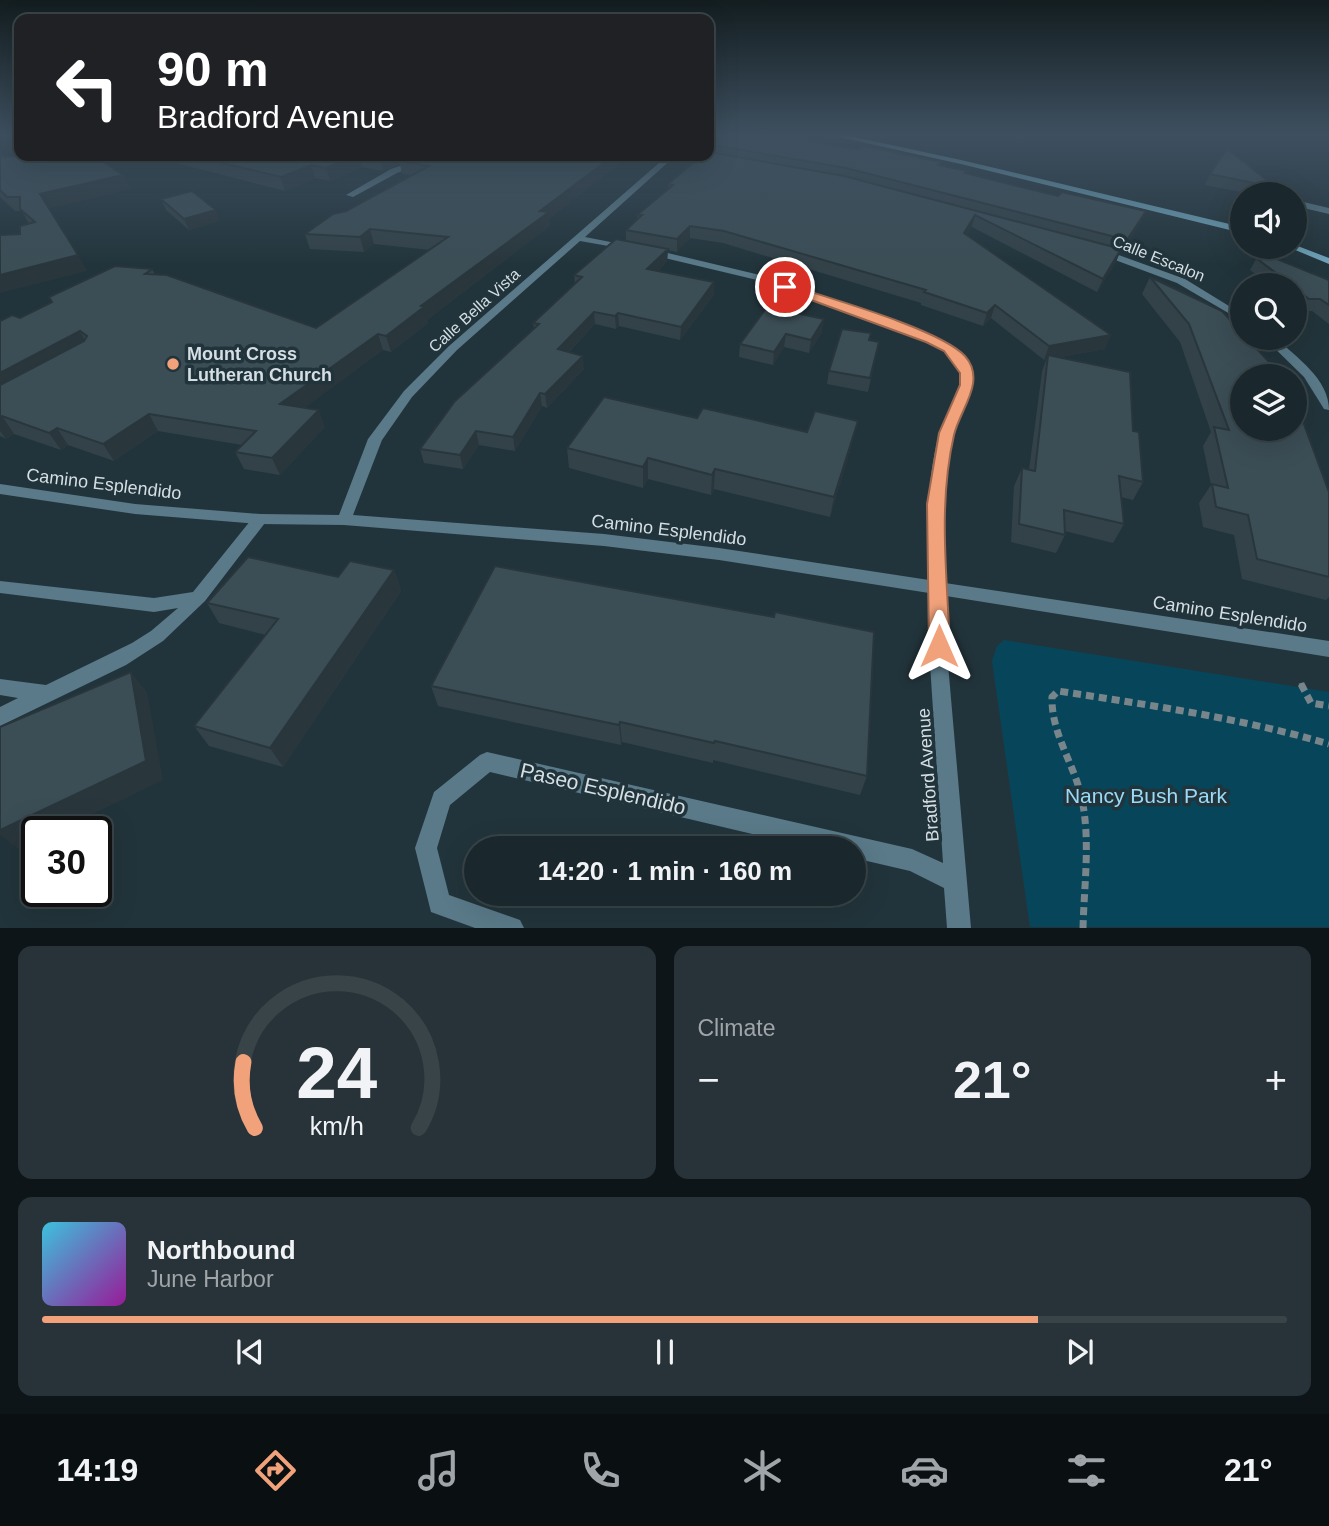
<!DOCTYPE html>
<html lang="en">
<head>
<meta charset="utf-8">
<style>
	body { margin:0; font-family:Helvetica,sans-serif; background:#273338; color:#f1f3f6; height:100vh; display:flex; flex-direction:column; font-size:26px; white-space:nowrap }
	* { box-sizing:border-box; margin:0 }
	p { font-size:23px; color:#9fa5a9 }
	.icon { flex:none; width:38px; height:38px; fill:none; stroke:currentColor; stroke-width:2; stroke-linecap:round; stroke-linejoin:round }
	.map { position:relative; height:928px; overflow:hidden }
	.drawer { display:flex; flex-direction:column; gap:18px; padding:18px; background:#0e1518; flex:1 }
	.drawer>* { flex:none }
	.hud { position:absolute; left:14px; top:14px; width:700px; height:147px; border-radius:14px; box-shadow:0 7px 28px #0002,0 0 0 2px #384448; background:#202124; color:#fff; overflow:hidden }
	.fabs { position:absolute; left:1230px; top:182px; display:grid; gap:14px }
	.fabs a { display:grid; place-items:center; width:77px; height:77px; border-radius:50%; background:#1a272c; box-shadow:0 7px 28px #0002,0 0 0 2px #384448; font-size:35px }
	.speed { position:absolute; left:21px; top:816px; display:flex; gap:14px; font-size:35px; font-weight:700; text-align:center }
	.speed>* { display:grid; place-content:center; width:91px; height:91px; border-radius:50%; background:#1a272c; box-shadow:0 7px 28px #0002,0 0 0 2px #384448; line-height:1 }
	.speed .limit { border:4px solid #111; border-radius:10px; background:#fff; color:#111 }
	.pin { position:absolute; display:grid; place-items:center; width:60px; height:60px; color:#fff; margin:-30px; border:4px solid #fff; border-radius:50%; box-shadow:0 2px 7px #0007 }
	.me { position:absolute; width:77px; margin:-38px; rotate:0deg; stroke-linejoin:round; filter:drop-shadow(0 0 5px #0008) }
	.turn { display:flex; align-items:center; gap:24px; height:147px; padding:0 28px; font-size:32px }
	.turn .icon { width:91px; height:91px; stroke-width:2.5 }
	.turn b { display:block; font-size:49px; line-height:60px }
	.big { font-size:52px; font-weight:800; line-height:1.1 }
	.drawer .card { flex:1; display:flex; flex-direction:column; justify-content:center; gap:10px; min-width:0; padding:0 24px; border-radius:14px; background:#273338 }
	.drawer .dial { align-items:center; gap:0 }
	.dial svg { height:182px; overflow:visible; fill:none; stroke:#384448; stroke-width:7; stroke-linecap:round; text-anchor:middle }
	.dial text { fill:#f1f3f6; stroke:none }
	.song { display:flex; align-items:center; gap:21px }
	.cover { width:84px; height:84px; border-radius:10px; background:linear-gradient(135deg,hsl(190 70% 55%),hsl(300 70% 35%)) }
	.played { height:7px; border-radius:4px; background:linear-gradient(90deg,#f1a27b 80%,#384448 80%) }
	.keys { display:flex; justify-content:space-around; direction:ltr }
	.heat { display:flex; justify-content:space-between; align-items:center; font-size:38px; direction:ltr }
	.drawer .tiles { flex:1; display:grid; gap:18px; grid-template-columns:1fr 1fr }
	.card:last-child { grid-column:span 2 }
	.trip { position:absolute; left:464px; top:836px; width:402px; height:70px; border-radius:35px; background:#1a272c; box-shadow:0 7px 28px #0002,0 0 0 2px #384448; font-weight:800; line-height:70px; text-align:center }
	.tab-bar { display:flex; height:112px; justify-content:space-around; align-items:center; background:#0a1012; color:#9fa5a9 }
	.tab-bar .icon { width:49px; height:49px }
	.tab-bar .active { color:#f1a27b }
	.tab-bar b { font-size:32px; color:#f1f3f6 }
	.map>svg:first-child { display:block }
	.green { fill:#07465a }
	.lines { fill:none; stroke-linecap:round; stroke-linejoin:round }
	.path-far1 { stroke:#78868c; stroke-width:5; stroke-dasharray:6 4.5; stroke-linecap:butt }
	.path { stroke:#78868c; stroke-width:7; stroke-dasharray:8 5; stroke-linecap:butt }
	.lane { fill:#5a7a89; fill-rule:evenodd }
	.street { fill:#5a7a89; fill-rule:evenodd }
	.secondary { fill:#6ea3ba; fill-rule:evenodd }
	.wall { fill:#334249 }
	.shaded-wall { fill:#29363c }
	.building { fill:#3b4d55; stroke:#29363c; stroke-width:2 }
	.route { fill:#f1a27b; stroke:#9d6950; stroke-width:2 }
	.poi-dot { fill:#f1a27b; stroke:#22343b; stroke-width:2.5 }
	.labels { text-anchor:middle; stroke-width:7; stroke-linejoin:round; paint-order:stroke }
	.far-street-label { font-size:16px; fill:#d4dee3; stroke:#22343b }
	.poi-label { font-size:18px; font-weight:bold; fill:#d4dee3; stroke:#22343b; text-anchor:start }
	.street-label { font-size:18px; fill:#d4dee3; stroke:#22343b }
	.near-street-label { font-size:21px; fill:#d4dee3; stroke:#22343b }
	.near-park-label { font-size:21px; fill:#9adaf6; stroke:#22343b }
</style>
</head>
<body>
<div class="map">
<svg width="1329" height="928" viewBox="0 0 1329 928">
	<rect width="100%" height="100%" fill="#22343b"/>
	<!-- green -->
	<path class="green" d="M1004,640L1329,692V927H1030L992,661L997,646Z"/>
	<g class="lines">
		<!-- path-far1 -->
		<path class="path-far1" d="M1301,683L1302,686"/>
		<!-- path -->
		<path class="path" d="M1301,684L1311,703L1329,706
			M1083,928C1084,887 1090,845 1083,805C1077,767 1051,736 1052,697L1058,691C1149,705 1240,718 1329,744"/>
		<!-- lane -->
		<path class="lane" d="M1295,200L1329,208V214L1295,206Z
			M260,514L265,515L268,519L205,601L163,641L126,665L0,726V707L18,698L0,695V679L46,685L132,643L151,631L178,608L154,612L0,593V581L154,598L193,592L255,515Z"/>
		<!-- street -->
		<path class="street" d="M429,156H439L397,173L353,197L346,195L391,169Z
			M667,156H675L585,237L631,246V250L580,241L457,350L412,397L382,440L353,515L604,534L719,548L929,580C928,531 926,482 939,434C944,415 964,394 961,374C958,357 941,349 927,341L757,280L648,254V250L651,249L764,276L935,337L952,346L965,357L973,373V385L953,433L942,504L945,583L1329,641V657L946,596L948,664L971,928H947L944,888L910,871L854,858V849H816L490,772L450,805L437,848L449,895L520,920L524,928H475L431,912L415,848L434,792L480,755L487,752L912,849L943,863L930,664L929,593L719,560L604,546L344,525L260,524L135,514L0,494V484L135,504L260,514L339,515L368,439L404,391L449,346Z
			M687,156H705L722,160L718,162Z
			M1102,249L1185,279L1242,314V321L1177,283L1099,254V250Z
			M1264,338H1276C1297,358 1329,379 1329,410L1324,409L1304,377Z"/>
		<!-- secondary -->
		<path class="secondary" d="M830,135H845L961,160L1242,227V233L961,164Z
			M1295,245L1329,258V264L1288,247H1295Z"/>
	</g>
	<!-- wall -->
	<path class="wall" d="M808,139V141L967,171L966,173L1058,196L1146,211L1141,222L1122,252H1120L1116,262L1097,292L972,227L967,235L1105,349L1060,357L1133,431L1143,482L1133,500L1121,497L1124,524L1113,543L1065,531V535L1056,553L1011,542L1014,486L1022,468L1029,470L1042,372L1046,360H1044L991,318L983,326L921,305V303L723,243L690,238L677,252L668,250L667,261L658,271L714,295L680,340L619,326L616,329L595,324L569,352L584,369L547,408L542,406L515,451L479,445L463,469L424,463L420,449L534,329L533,323L575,284L574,275L626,241V230L638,220L637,215L668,189V184L713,153V145Z
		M0,156L123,175L130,189L49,208L87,271L20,234L29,224L22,211H15L0,197Z
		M149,156H629L549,219L550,226L427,320L428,323L391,352L383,350L305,407L325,427L280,475L244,469L235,452L242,445L158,431L114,461L68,445L61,450L14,434L6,439L0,436V321L20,318L152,269L155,274L316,328L430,250L374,244L364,252L310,249L305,234L412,175L402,174L400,164L383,171L362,167L330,181L315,178L285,191Z
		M1210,174L1277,188L1274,194H1251L1205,185Z
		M161,199L220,221L189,230L166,210Z
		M1260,252L1329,280V324L1312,311H1301L1295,306V285H1269L1250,270Z
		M1150,277L1329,492V597L1326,600L1242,579L1234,535L1203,527L1199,503L1211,485L1203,446L1211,432L1180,342L1142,294Z
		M767,307L822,332L809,353L784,347L773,365L739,357L740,344Z
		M869,340L879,342L868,392L827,384L829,371Z
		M697,418L807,432L853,441L830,517L714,489L711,495L648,479L643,488L569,468L567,448Z
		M495,566L867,776L860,795L713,760V763L622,742L621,745L438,706L431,686Z
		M394,570L401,591L283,767L209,746L194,726L266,635L219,623L207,603L338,577Z"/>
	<!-- shaded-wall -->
	<path class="shaded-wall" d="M355,156H359L362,167L330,181L326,168Z
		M385,156H422L399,161L400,164L383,171L380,158Z
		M613,156H629L549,219L550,226L427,320L428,323L391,352L386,336L421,306L540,211Z
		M311,165L315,178L285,191L281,177Z
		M123,175L130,189L48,208L40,194Z
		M216,210L220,221L189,230L184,219Z
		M1146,211L1141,222L1122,252L1127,240Z
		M975,215L972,227L961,245L964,233Z
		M690,226V238L677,252V239Z
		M370,229L374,244L364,252L360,237Z
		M668,249L667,261L648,281L647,269Z
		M1121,249L1116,262L1097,292L1103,279Z
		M78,255L87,271L0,293V275Z
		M714,282V295L680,340L681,327Z
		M995,305L991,318L983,326L987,313Z
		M594,312L595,324L559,362L558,349Z
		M618,313L619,326L616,329L615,316Z
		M824,319L822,332L809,353L811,340Z
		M80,331L89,348L0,396V373Z
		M378,334L383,350L287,421L280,404Z
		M786,334L784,347L773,365L774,352Z
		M1111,335L1105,349L1048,359V355L1046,360H1044L1049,346Z
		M583,356L584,369L547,408L545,394Z
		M540,393L542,406L515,451L513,437Z
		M319,410L325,427L280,475L272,458Z
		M149,414L158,431L114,461L103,444Z
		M2,416L14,434L6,439L0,431V417Z
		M858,421L853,441L830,517L834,497Z
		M57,428L68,445L61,450L49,433Z
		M476,431L479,445L463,469L460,455Z
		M648,458V479L643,488V467Z
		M715,469L714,489L711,495L712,475Z
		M394,570L401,591L283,767L270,748Z
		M131,672L147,692L163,780L58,831H37V842L20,850L0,835V830Z
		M620,722L622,742L621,745L619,725Z"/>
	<!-- building -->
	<path class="building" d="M725,135H788L808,139L806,141L859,149L863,146L941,162L938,165L967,171L965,173L1058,196L1062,192L1146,211L1127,240L846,168L713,145Z
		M1227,149L1277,188L1210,174Z
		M709,152L844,176L1121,249L1103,279L975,215L964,233L1111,335L1049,346L995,305L987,313L924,292L926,290L724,231L690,226L677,239L626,230L642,215H637L673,185L668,184L701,156H709Z
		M0,156L66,157L71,156H94L123,175L40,194L78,255L0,275V235L20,234V226L35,222L20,209V197H7L0,190Z
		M194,156H355L326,168L311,165L281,177Z
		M368,156H385L380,158Z
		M412,156H613L540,211L549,212L421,306L424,307L386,336L378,334L280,404L319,410L272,458L235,452L256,431L149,414L103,444L57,428L49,433L2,416L0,417V385L84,341L87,336L80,331L0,373V321L12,315L20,318L52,302L49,297L115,266L152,269L145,274L167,275L316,328L448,237L370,229L360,237L305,234L333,214L346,211L429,166L399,161Z
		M192,191L216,210L184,219L161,199Z
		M616,239L668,249L647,269L714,282L681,327L618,313L615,316L594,312L558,349L583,356L545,394L540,393L513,437L476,431L460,455L420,449L455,401L539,324L533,323L582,277L574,275Z
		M1260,252L1329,280V305L1320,299H1309L1295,288V285H1292L1256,258Z
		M1150,277L1222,311L1242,333V338H1247L1279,373L1281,376H1242V429H1295V405L1302,419L1329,492V577L1257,559L1248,515L1216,507L1212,484L1228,488L1214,427L1229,430L1189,324Z
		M767,307L824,319L811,340L786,334L774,352L740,344Z
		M842,329L871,333L869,340L879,342L870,378L829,371Z
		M1048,355L1130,372L1133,431L1139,432L1143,482L1119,476L1124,524L1064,510L1065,535L1019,524L1022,468L1035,471Z
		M604,397L697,418L703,408L807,432L815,411L858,421L834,497L715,469L712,475L648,458L643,467L567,448Z
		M248,557L338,577L350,561L394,570L270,748L194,726L278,619L207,603Z
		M495,566L774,617L775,612L874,632L867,776L715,741L714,743L620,722L619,725L431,686Z
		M131,672L146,761L0,830V727Z"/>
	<!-- sky -->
	<linearGradient id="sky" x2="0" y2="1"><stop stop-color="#131d20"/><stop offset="0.51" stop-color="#3e5060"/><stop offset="1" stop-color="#3e5060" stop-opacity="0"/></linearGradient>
	<rect width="1329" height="265" fill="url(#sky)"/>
	<!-- route -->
	<path class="route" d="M781,285H789C828,298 940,329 965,356C987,381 960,409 954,435C938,504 947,576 950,646L947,652L939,655L932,652L929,646L927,504L939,433L960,385V373L944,351L926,342L781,289Z"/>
	<!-- markers -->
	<circle class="poi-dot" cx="173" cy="364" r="7"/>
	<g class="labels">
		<!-- far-street labels -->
		<g class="far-street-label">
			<text transform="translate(1159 258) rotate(22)" y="6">Calle Escalon</text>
			<text transform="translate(474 310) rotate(-42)" y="6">Calle Bella Vista</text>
		</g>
		<!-- poi labels -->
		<g class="poi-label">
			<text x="187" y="360">Mount Cross<tspan x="187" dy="21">Lutheran Church</tspan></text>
		</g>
		<!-- street labels -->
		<g class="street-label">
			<text transform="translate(104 484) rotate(7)" y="6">Camino Esplendido</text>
			<text transform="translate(669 530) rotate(7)" y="6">Camino Esplendido</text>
			<text transform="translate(1230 614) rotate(9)" y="6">Camino Esplendido</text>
			<text transform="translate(928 775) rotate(-94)" y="6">Bradford Avenue</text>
		</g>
		<!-- near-street labels -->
		<g class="near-street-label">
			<text transform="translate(603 789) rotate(13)" y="7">Paseo Esplendido</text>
		</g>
		<!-- near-park labels -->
		<g class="near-park-label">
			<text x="1146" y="803">Nancy Bush Park</text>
		</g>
	</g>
</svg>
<div class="fabs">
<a><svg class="icon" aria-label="sound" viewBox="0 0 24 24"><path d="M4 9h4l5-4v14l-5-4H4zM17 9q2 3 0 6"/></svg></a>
<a><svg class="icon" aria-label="search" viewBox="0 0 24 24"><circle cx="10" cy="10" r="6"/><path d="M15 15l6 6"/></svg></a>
<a><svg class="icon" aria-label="layers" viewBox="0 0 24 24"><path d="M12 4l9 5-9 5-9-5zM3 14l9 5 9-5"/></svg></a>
</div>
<div class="speed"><div class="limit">30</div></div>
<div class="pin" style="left:785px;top:287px;background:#d93025"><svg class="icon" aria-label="arrive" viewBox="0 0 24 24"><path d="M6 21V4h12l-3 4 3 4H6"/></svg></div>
<svg class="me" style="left:939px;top:646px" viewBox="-20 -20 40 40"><path d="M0-17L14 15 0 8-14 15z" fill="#f1a27b" stroke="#fff" stroke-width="4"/></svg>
<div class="trip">14:20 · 1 min · 160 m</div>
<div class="hud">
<div class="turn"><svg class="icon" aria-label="left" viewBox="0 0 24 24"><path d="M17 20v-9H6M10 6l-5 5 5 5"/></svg><div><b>90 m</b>Bradford Avenue</div></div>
</div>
</div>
<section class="drawer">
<div class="tiles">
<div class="card dial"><svg viewBox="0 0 100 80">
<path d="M14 69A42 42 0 1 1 86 69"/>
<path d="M14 69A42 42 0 0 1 9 40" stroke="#f1a27b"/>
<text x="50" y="56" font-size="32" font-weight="700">24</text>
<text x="50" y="72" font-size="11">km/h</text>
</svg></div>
<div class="card"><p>Climate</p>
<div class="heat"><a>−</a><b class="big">21°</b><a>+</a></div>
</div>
<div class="card">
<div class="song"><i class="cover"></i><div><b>Northbound</b><p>June Harbor</p></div></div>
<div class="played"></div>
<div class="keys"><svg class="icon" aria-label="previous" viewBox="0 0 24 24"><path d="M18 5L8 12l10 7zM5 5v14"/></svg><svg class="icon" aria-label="pause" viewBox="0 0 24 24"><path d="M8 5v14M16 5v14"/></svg><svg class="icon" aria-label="next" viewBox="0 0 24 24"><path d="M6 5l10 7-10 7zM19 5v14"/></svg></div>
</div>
</div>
</section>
<nav class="tab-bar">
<b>14:19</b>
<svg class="icon active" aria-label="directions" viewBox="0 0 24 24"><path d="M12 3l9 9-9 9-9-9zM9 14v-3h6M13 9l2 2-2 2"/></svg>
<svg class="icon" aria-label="music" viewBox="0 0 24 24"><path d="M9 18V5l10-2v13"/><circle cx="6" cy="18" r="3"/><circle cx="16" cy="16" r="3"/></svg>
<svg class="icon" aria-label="phone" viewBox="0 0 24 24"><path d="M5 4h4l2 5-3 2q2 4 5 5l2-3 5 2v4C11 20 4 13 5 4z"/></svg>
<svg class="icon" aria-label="climate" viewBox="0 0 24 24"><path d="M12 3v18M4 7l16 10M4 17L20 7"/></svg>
<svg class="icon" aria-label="car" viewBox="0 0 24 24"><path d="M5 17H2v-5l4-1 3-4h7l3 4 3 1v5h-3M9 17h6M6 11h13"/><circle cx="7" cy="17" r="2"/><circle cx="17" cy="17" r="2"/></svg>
<svg class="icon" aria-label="filters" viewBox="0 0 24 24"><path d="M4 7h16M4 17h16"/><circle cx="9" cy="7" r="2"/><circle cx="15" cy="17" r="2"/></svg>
<b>21°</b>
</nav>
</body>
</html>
